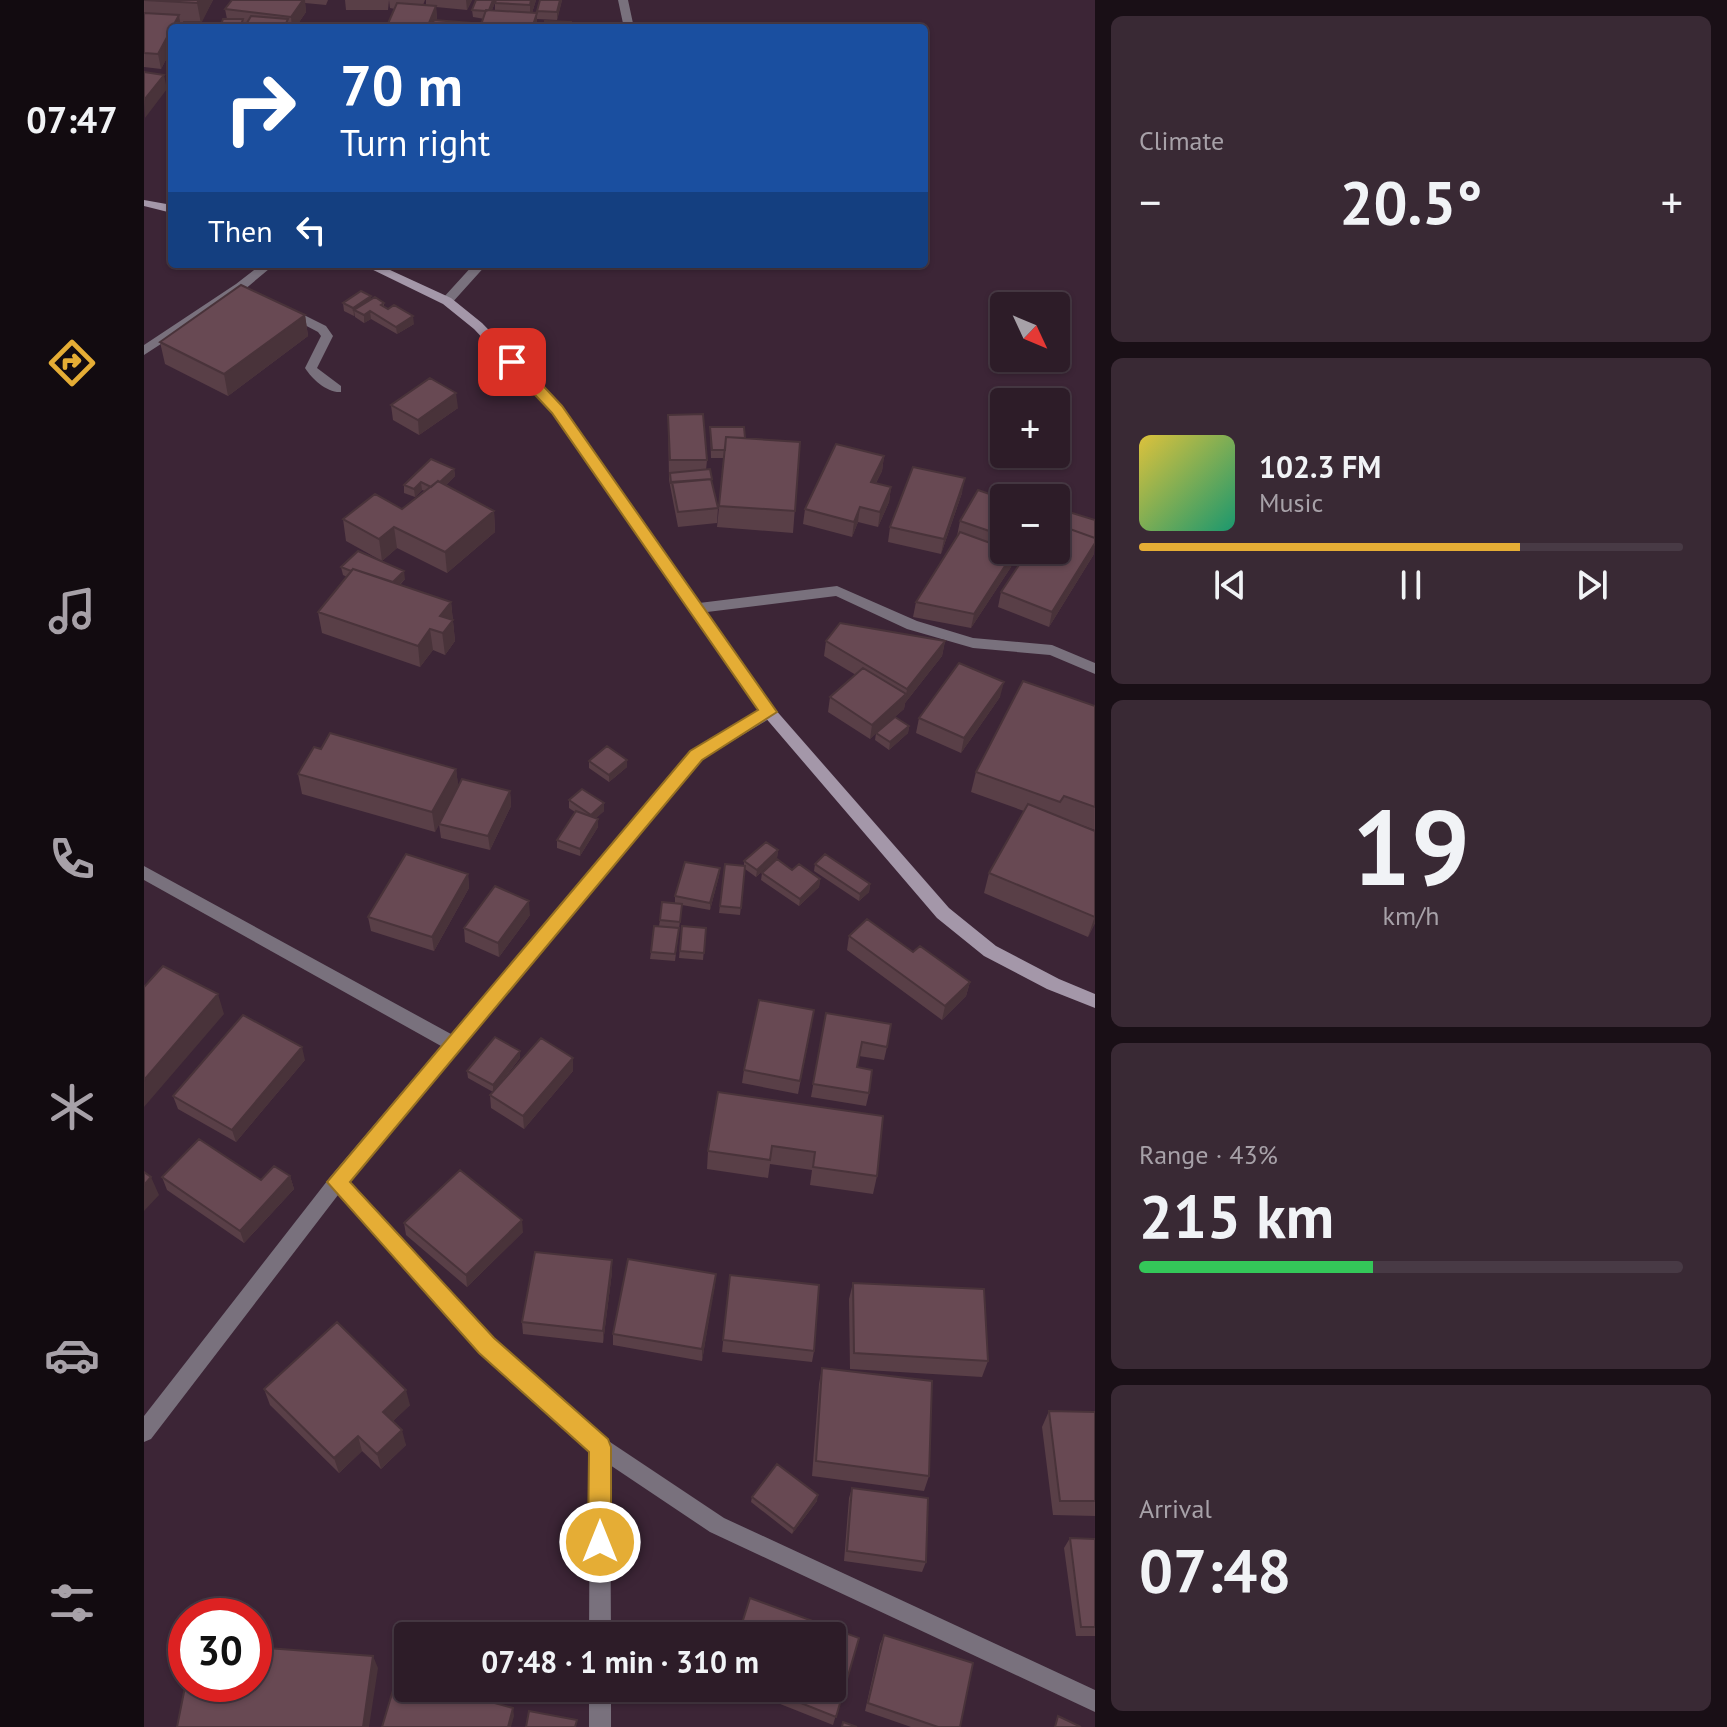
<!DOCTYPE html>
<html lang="en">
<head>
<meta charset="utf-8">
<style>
	body { margin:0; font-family:"PT Sans",sans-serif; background:#392934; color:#f1f3f6; height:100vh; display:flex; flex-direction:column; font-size:30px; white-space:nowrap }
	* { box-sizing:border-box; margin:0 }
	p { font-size:26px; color:#a7a1a8 }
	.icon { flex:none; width:44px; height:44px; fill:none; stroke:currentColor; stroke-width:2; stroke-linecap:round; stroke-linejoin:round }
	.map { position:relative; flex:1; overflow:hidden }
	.drawer { display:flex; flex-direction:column; gap:16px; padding:16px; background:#190f16; width:632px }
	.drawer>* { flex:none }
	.guide { position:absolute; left:24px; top:24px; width:760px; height:244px; border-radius:8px; box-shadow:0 2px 6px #0004,0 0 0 2px #483a45; background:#1a4fa0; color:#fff; overflow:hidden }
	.needle { width:52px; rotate:134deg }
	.fabs { position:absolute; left:846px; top:292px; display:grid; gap:16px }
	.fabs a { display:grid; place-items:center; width:80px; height:80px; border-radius:8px; background:#2d1c28; box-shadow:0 2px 6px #0004,0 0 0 2px #483a45; font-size:40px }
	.speed { position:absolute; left:24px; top:1598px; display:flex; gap:16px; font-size:40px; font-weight:700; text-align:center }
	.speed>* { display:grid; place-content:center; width:104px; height:104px; border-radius:50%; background:#2d1c28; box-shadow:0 2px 6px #0004,0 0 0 2px #483a45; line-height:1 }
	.speed .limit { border:12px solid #d22; background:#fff; color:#111 }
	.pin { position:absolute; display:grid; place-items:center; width:68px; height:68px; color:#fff; margin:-34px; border-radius:16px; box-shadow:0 4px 12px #0006 }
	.me { position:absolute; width:88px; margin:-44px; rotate:0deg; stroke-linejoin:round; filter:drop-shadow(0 0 6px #0008) }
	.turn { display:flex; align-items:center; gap:28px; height:168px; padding:0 40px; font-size:36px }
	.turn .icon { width:104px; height:104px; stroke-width:2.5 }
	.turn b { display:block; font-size:56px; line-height:68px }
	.then { display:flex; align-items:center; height:76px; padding:0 40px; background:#0003; gap:16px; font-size:30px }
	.big { font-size:60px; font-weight:800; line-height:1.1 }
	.drawer .card { flex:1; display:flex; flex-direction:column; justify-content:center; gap:12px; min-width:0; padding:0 28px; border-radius:12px; background:#392934 }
	.drawer .dial { align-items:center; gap:0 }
	.dial b { font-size:104px; line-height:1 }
	.song { display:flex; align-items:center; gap:24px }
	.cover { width:96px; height:96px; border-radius:12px; background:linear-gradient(135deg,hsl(50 70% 55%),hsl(160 70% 35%)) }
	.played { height:8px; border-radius:4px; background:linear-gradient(90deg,#e5ad35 70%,#483a45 70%) }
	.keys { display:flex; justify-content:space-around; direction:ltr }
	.heat { display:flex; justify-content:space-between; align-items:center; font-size:44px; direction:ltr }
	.charge { height:12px; border-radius:6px; background:linear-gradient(90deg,#34c759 43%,#483a45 0) }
	.trip { position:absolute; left:250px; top:1622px; width:452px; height:80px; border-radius:8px; background:#2d1c28; box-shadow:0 2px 6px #0004,0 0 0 2px #483a45; font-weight:800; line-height:80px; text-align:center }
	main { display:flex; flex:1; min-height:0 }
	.tabs { display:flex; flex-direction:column; width:144px; justify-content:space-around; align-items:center; background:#120b10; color:#a7a1a8 }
	.tabs .icon { width:56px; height:56px }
	.tabs .active { color:#e5ad35 }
	.tabs b { font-size:36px; color:#f1f3f6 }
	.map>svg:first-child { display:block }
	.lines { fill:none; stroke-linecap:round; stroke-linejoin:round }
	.minor { fill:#79717d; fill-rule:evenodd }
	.secondary { fill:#a497a9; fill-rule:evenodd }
	.wall { fill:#593f47 }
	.shaded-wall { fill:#49333a }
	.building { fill:#684953; stroke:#49333a; stroke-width:2 }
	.route { fill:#e5ad35; stroke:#957022; stroke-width:2 }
</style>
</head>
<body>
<main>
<nav class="tabs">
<b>07:47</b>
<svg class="icon active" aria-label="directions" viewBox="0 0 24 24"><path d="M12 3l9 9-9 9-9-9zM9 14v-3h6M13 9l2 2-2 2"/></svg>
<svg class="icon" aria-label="music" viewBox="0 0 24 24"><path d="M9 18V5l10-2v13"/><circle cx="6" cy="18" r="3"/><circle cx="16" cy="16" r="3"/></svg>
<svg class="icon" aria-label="phone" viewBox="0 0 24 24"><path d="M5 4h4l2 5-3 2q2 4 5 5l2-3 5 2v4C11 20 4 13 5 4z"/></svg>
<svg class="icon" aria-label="climate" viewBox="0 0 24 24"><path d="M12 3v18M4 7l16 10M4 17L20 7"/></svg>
<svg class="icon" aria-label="car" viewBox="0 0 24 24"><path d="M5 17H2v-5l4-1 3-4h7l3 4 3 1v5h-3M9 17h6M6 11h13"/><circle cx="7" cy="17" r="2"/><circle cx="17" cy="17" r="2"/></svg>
<svg class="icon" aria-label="filters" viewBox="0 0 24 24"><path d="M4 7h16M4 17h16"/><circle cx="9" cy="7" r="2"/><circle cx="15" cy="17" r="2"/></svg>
</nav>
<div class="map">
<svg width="951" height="1727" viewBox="0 0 951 1727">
	<rect width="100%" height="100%" fill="#3c2536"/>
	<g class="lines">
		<!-- minor -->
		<path class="minor" d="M474,0H484L490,28H480Z
			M118,264H131L100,290L0,355V345L92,284Z
			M330,264H343L307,304H299V298Z
			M144,307L182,326L189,336L173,368L197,386V392C183,393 168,379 161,368L177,336L174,332L140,314V308Z
			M693,586L773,621L829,638L908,645L951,663V674L906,655L829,648L763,629L692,596L555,613L548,608L555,603Z
			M625,706L633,712L630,716L557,760L204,1182L350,1340L463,1440L580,1518L951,1690V1712L566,1532L466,1465L467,1636H445L446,1451L336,1352L194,1195L7,1439L0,1442V1416L187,1176L297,1046L0,880V866L307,1034L547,752Z
			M445,1688H467V1727H445Z"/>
		<!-- secondary -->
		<path class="secondary" d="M0,200L28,205V213L0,206Z
			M217,264H233L307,298L338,323L418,406L630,708L805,908L852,946L915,979L951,994V1008L903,989L840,956L793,918L620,716L408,412L330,329L299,304Z"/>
	</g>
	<!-- wall -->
	<path class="wall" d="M0,0H69L56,24L57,28H38L40,23H36L28,28V48L17,69L0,67Z
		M88,0H184L182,5L161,3L162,12L151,28H100L102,26L83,19L81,9Z
		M201,0H245L244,10H202Z
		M245,0H281L279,5H282V0H328L323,10L292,7L293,20L242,28L251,9L246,8Z
		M352,0L348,10H351V3L392,0L388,13L394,28L329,17L328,10Z
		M396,0H418L413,20L393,19V11Z
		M227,300L240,303V306L270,324L253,334L227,319L220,323L211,317V315L210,316L200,311L199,303Z
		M161,315L164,336L84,396L21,364L16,342Z
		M247,405L314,408L275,435L249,420Z
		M524,415L563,460L562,470L567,481L574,508L573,523L534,527L525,480Z
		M566,427L601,438L656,442L649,533L573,527L580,458H567Z
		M740,456L738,471L732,483L747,487L745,502L734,527L714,522L708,537L659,524L661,509Z
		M310,469L311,476L302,485L350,511L351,532L303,573L253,548L238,561L202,541L199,519L258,509L281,491L278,490L271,497L260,493V485Z
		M818,493L797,554L744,542L746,527Z
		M860,499V550L870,552L867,567L827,628L769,617L772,602L814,536H813L816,521Z
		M950,554L905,627L854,607L857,592Z
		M197,567L261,579L256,585L307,602L311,641L301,655L289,650L276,667L178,633L174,612L203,577L199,575Z
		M682,641H801L798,656L761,703L760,709L741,725L765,726L764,733L745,750L731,740L732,733L726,739L684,712L686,697L712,675L680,656Z
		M856,697L817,753L772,733L775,718Z
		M951,706V830L921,819L951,831V923L944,937L840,893L845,873L880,811L827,792L832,772Z
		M177,749L312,769L314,786L366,791L367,806L346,850L297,838L295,824L291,832L158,794L154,774Z
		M483,760V767L465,782L445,768V761Z
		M425,800L460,803V811L452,818L454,819V827L436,856L413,848V840L431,812L425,808Z
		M634,850L633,858L612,877L601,869L596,915L575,913L581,864L600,866V861Z
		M671,864L726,884L725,892L715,901L670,871Z
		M576,868L575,876L566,910L538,905L531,961L506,959L507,952L515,926L516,920L531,903V896Z
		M618,873L676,879L675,887L655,906L617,880Z
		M324,874L325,888L290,951L227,931L224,917Z
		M386,915L355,957L321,942L320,928Z
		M538,926L562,928L559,960L535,958Z
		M705,936L826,982L822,996L798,1020L703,950Z
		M682,1013L743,1047L740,1060L715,1056L713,1067L725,1093L722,1106L667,1097Z
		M668,1023L654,1094L598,1083L600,1070Z
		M376,1058L352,1089L429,1071L380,1129L347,1108L346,1095L349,1092L324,1078L323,1071Z
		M161,1060L92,1142L34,1109L29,1096Z
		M574,1092L733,1176L729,1194L666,1185L668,1170L626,1164L624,1178L563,1169L564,1151Z
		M146,1176L150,1189L100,1243L23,1190L18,1177L117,1180Z
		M260,1223L379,1232L323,1287L262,1235Z
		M468,1272L459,1343L379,1334L378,1322Z
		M572,1274L558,1361L469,1345V1334Z
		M586,1275L670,1351L668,1362L578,1352Z
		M709,1283L844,1361L838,1377L706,1369L705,1299Z
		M678,1368L785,1476L780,1491L668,1476L675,1384Z
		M120,1389L266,1405L249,1421L262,1445L237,1469L218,1451L195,1473L126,1405Z
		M905,1411L951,1412V1516L909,1515L898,1427Z
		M708,1488L782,1562L778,1572L700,1561L705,1498Z
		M608,1497L673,1501L648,1534L607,1502Z
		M926,1538L951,1539V1636H932L920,1548Z
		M740,1635L816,1727H767L721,1711L736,1644Z
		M715,1638L689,1725L596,1688H688Z"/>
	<!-- shaded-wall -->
	<path class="shaded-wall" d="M55,0H69L57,24L53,3Z
		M159,0H161L162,12L151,28H148L147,17Z
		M322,0H328L323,10Z
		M349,0H352L345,18V11Z
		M387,0H392L386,19V5Z
		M416,0H418L413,20V12Z
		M292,6L293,20L290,28H283Z
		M393,13V28H388Z
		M35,15L37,28H28Z
		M28,28V48L17,69L14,54Z
		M20,75L23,89L1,118L0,100Z
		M227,296L228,304L210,310L211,315L210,316L209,308Z
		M226,311L227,319L220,323V315Z
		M161,315L164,336L84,396L80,374Z
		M269,316L270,324L253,334L252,327Z
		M312,393L314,408L275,435L274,420Z
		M740,456L738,471L725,497L727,482Z
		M310,469L311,476L291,496L290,488Z
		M821,478L818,493L797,554L800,539Z
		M277,482L278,490L271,497L270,489Z
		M747,487L745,502L734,527L736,512Z
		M716,507L714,522L708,537L710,522Z
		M350,511L351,532L303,573L301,552Z
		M250,527L253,548L238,561L235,539Z
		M951,543L950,554L905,627L908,612Z
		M870,552L867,567L827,628L830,614Z
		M260,571L261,579L245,595L244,588Z
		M307,602L311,641L301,655L296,616Z
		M286,629L289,650L276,667L274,646Z
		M801,641L798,656L761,703L760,709L726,739L728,725L762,695L763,689Z
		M860,682L856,697L817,753L820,738Z
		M765,726L764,733L745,750L746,742Z
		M483,760V767L465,782V775Z
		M312,769L315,790L291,832L288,812Z
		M366,791L367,806L346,850L344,836Z
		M460,803V811L448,822L447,815Z
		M454,819V827L436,856V849Z
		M634,850L633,858L612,877L613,870Z
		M576,868L575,876L566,910V903Z
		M324,874L325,888L290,951L288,937Z
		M676,879L675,887L655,906L656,899Z
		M726,884L725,892L715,901L716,894Z
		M385,901L386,915L355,957L354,943Z
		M951,916V923L944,937Z
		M826,982L822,996L798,1020L801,1006Z
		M74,994L80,1014L0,1107V1080Z
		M158,1047L161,1060L92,1142L88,1130Z
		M376,1051V1058L349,1092V1085Z
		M429,1058V1071L380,1129L379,1116Z
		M146,1176L150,1189L100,1243L96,1231Z
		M7,1177L15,1195L0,1211V1185Z
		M378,1220L379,1232L323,1287L322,1275Z
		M468,1260V1272L459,1343V1331Z
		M572,1274L571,1286L558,1361V1349Z
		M262,1390L266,1405L243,1427L239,1412Z
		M258,1430L262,1445L237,1469L233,1454Z
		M214,1436L218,1451L195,1473L190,1458Z
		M674,1495L673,1501L648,1534L650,1529Z
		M229,1656L234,1668L225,1727H219Z
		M369,1708L370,1716L367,1727H364Z"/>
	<!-- building -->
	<path class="building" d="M0,0H55L53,3Z
		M88,0H159L147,17L81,9Z
		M332,0H349L345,10L342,11L328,10Z
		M352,0H387L386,5L351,3Z
		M396,0H416L413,12L393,11Z
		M253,3L292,6L283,28H242Z
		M342,10L393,13L388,28H336Z
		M0,13L35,15L14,54L0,53Z
		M107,16L144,19L140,28H100Z
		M79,19H99L96,28H76Z
		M290,20L327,23L326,28H287Z
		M401,21L427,22L426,28H400Z
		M40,22H56L55,28H38Z
		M498,25L513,28H497Z
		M0,72L20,75L0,100Z
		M97,285L161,315L80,374L16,342Z
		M217,291L227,296L209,308L199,303Z
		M231,297L240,303L237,305L244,309L250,305L269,316L252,327L226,311L220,315L210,310Z
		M286,378L312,393L274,420L247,405Z
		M559,414L563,460H526L524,415Z
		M566,427H600L601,438L582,437L581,450H568Z
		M582,437L656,442L651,511L575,506Z
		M692,444L740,456L727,482L747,487L736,512L716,507L710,522L661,509Z
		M287,459L310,469L296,482L294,481L287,487L277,482L270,489L260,485Z
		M769,467L821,478L800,539L746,527Z
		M566,469L568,479L527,483L526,473Z
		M567,479L574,508L534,512L528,482Z
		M294,481L350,511L301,552L250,527L235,539L199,519L231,494L258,509Z
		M834,490L860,499V536L816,521Z
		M912,508L951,520V538L912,524Z
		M912,524L951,538V543L908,612L857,592L885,550H912Z
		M816,532L860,548V550L870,552L830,614L772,602Z
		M214,551L260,571L249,582L209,569L207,571L197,567Z
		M209,569L307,602L296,616L309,620L299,633L286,629L274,646L174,612Z
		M696,623L801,641L763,689L682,641Z
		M815,663L860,682L820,738L775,718Z
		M719,668L762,694L728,725L686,697Z
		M879,681L951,706V807L920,796L916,802L832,772Z
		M751,717L765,726L746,742L732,733Z
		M186,733L312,769L288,812L154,774L170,747L177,749Z
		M463,746L483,760L465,775L445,761Z
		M318,779L366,791L344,836L295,824Z
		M438,789L460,803L447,815L425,800Z
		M884,804L951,831V917L845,873Z
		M432,811L454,819L436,849L413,840Z
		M622,842L634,850L613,870L600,861Z
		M262,854L324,874L288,937L224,917Z
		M681,854L726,884L716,894L671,864Z
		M633,859L648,870L655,864L676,879L656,899L618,873Z
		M541,862L576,868L566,903L531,896Z
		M581,864L601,866L597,908L576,906Z
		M351,886L385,901L354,943L320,928Z
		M518,902L538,904L536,922L516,920Z
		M723,919L769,952L776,946L826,982L801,1006L705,936Z
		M510,926L535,928L531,954L507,952Z
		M538,926L562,928L560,953L536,951Z
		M19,966L74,994L0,1080V987Z
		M615,1000L670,1010L656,1081L600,1070Z
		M682,1013L747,1024L743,1047L718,1042L713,1067L728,1070L725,1093L669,1084Z
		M99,1015L158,1047L88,1130L29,1096Z
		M351,1037L376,1051L349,1085L323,1071Z
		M397,1038L429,1058L379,1116L346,1095Z
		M574,1092L739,1116L733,1176L669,1167L671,1152L628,1146L626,1160L564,1151Z
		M55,1139L117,1180L130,1166L146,1176L96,1231L18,1177Z
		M316,1170L378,1220L322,1275L260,1223Z
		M0,1172L7,1177L0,1185Z
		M391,1252L468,1260L459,1331L378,1322Z
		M484,1259L572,1274L558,1349L469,1334Z
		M586,1275L675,1285L670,1351L579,1340Z
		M709,1283L840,1289L844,1361L710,1353Z
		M193,1322L262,1390L239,1412L258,1430L233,1454L214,1436L190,1458L120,1389Z
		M678,1368L788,1381L785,1476L672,1461Z
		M905,1411L951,1412V1501H916Z
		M633,1464L674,1495L650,1529L608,1497Z
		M708,1488L784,1498L782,1562L703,1551Z
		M926,1538L951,1539V1627H937Z
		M606,1598L715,1638L692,1717L619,1688H688V1636H594Z
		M740,1635L829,1663L816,1727H794L724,1703Z
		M110,1647L229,1656L219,1727H33L42,1682V1684H110Z
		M253,1677L264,1680V1688H296L369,1708L364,1727H238Z
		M385,1711L433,1720L431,1727H382Z
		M914,1716L937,1727H911Z
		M699,1722L713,1727H698Z"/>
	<!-- route -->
	<path class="route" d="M368,357L374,359L418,406L633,712L558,760L206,1182L350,1338L464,1439L467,1447V1542L464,1550L456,1553L448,1550L444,1542L445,1452L335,1353L183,1182L546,751L614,710L408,413L363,365L361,362Z"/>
</svg>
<div class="fabs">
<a><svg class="needle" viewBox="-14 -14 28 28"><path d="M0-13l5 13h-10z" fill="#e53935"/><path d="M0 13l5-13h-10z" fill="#a7a1a8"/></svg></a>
<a>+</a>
<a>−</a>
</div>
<div class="speed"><div class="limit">30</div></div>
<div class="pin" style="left:368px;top:362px;background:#d93025"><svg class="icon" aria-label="arrive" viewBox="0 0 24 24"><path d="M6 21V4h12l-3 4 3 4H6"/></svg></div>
<svg class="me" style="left:456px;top:1542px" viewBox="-20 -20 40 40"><circle r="17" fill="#e5ad35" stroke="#fff" stroke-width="3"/><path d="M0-11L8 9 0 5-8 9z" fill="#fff"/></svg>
<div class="trip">07:48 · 1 min · 310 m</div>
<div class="guide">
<div class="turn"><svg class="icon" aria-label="right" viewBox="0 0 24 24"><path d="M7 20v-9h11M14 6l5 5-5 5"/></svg><div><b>70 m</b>Turn right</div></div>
<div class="then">Then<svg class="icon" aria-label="left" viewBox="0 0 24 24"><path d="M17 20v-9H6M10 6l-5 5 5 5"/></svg></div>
</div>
</div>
<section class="drawer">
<div class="card"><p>Climate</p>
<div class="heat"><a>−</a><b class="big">20.5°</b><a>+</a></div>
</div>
<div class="card">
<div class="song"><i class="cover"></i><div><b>102.3 FM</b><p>Music</p></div></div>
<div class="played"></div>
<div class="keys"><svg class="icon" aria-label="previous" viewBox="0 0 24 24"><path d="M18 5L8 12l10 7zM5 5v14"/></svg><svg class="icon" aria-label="pause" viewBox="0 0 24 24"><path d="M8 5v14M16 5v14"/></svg><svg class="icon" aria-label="next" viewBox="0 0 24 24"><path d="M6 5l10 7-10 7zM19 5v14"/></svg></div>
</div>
<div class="card dial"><b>19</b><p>km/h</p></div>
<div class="card"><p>Range · 43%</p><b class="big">215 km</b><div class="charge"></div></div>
<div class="card"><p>Arrival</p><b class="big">07:48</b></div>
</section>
</main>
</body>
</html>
